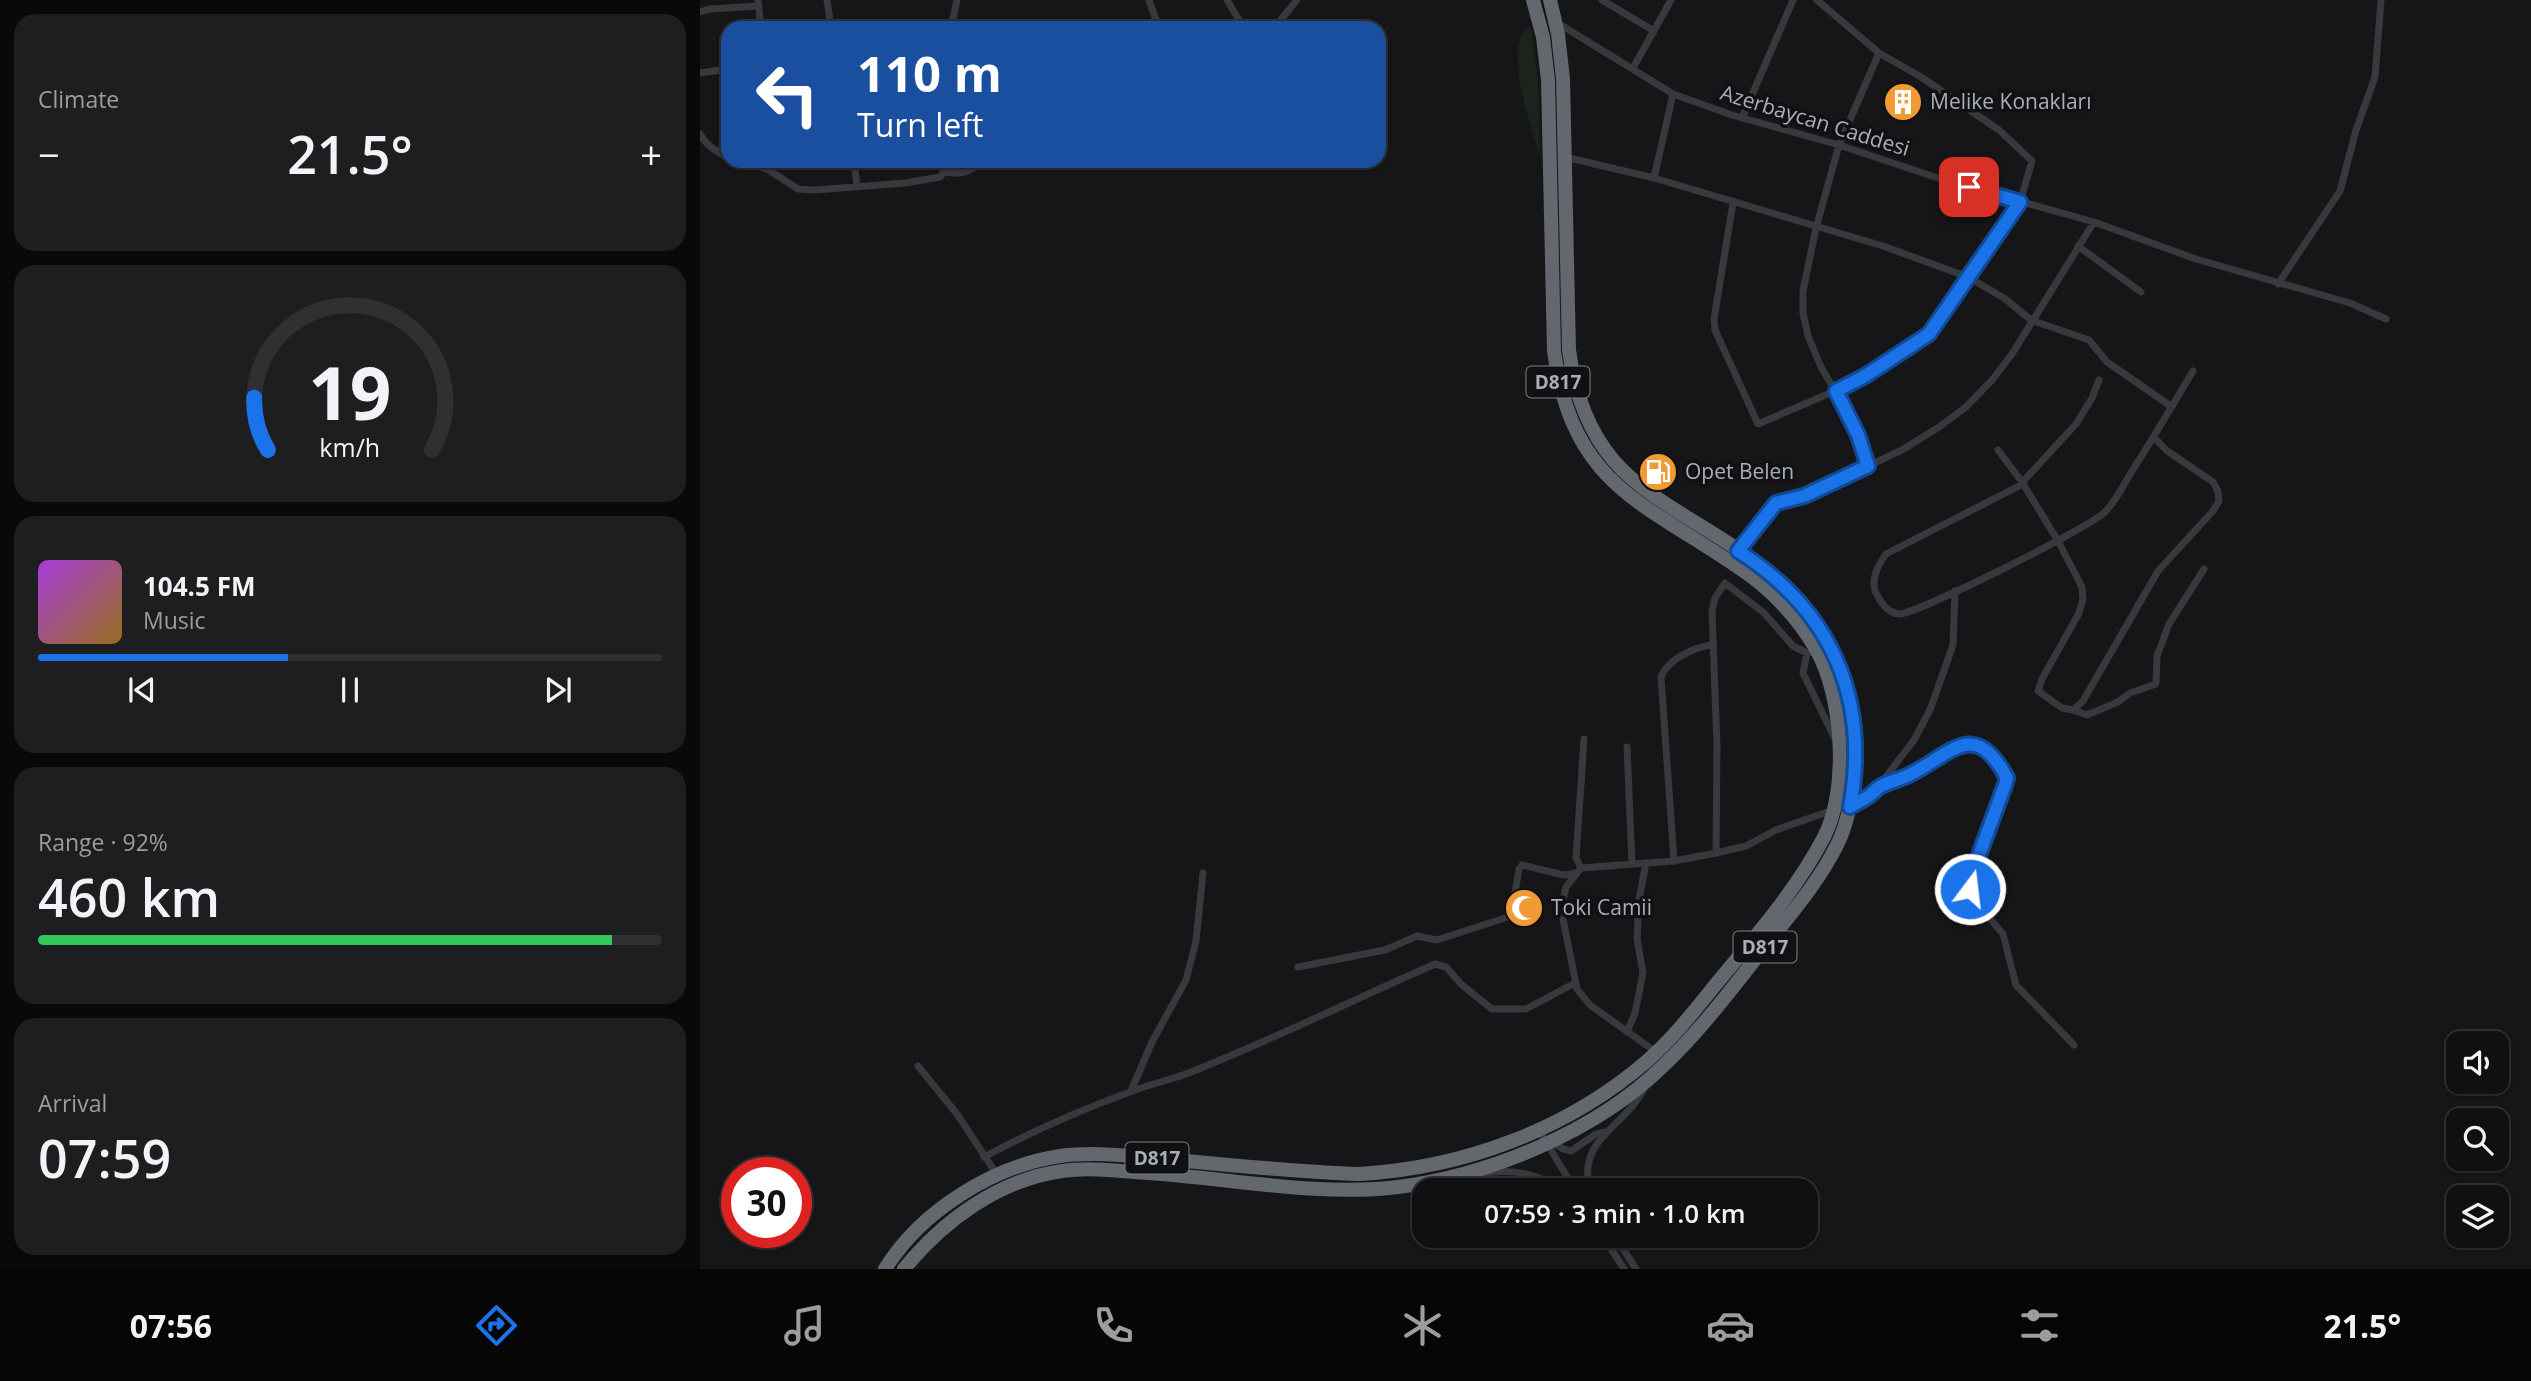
<!DOCTYPE html>
<html lang="en">
<head>
<meta charset="utf-8">
<style>
	body { margin:0; font-family:"Open Sans",sans-serif; background:#1e1e20; color:#f1f3f6; height:100vh; display:flex; flex-direction:column; font-size:26px; white-space:nowrap }
	* { box-sizing:border-box; margin:0 }
	p { font-size:23px; color:#9c9d9f }
	.icon { flex:none; width:38px; height:38px; fill:none; stroke:currentColor; stroke-width:2; stroke-linecap:round; stroke-linejoin:round }
	.map { position:relative; flex:1; overflow:hidden }
	.panel { display:flex; flex-direction:column; gap:14px; padding:14px; background:#09090a; width:700px }
	.panel>* { flex:none }
	.guide { position:absolute; left:21px; top:21px; width:665px; height:147px; border-radius:21px; box-shadow:0 2px 5px #0004,0 0 0 2px #303032; background:#1a4fa0; color:#fff; overflow:hidden }
	.buttons { position:absolute; left:1746px; top:1031px; display:grid; gap:14px }
	.buttons a { display:grid; place-items:center; width:63px; height:63px; border-radius:14px; background:#101012; box-shadow:0 2px 5px #0004,0 0 0 2px #303032; font-size:35px }
	.speed { position:absolute; left:21px; top:1157px; display:flex; gap:14px; font-size:35px; font-weight:700; text-align:center }
	.speed>* { display:grid; place-content:center; width:91px; height:91px; border-radius:50%; background:#101012; box-shadow:0 2px 5px #0004,0 0 0 2px #303032; line-height:1 }
	.speed .limit { border:10px solid #d22; background:#fff; color:#111 }
	.pin { position:absolute; display:grid; place-items:center; width:60px; height:60px; color:#fff; margin:-30px; border-radius:14px; box-shadow:0 4px 10px #0006 }
	.me { position:absolute; width:77px; margin:-38px; rotate:15deg; stroke-linejoin:round; filter:drop-shadow(0 0 5px #0008) }
	.turn { display:flex; align-items:center; gap:24px; height:147px; padding:0 21px; font-size:32px }
	.turn .icon { width:91px; height:91px; stroke-width:2.5 }
	.turn b { display:block; font-size:49px; line-height:60px }
	.big { font-size:52px; font-weight:600; line-height:1.1 }
	.panel .tile { flex:1; display:flex; flex-direction:column; justify-content:center; gap:10px; min-width:0; padding:0 24px; border-radius:21px; background:#1e1e20 }
	.panel .dial { align-items:center; gap:0 }
	.dial svg { height:182px; overflow:visible; fill:none; stroke:#303032; stroke-width:7; stroke-linecap:round; text-anchor:middle }
	.dial text { fill:#f1f3f6; stroke:none }
	.song { display:flex; align-items:center; gap:21px }
	.cover { width:84px; height:84px; border-radius:10px; background:linear-gradient(135deg,hsl(280 70% 55%),hsl(40 70% 35%)) }
	.played { height:7px; border-radius:4px; background:linear-gradient(90deg,#1a73e8 40%,#303032 40%) }
	.keys { display:flex; justify-content:space-around; direction:ltr }
	.heat { display:flex; justify-content:space-between; align-items:center; font-size:38px; direction:ltr }
	.charge { height:10px; border-radius:5px; background:linear-gradient(90deg,#34c759 92%,#303032 0) }
	.trip { position:absolute; left:712px; top:1178px; width:406px; height:70px; border-radius:21px; background:#101012; box-shadow:0 2px 5px #0004,0 0 0 2px #303032; font-weight:600; line-height:70px; text-align:center }
	.dock { display:flex; height:112px; justify-content:space-around; align-items:center; background:#060607; color:#9c9d9f }
	.dock .icon { width:49px; height:49px }
	.dock .selected { color:#1a73e8 }
	.dock b { font-size:32px; color:#f1f3f6 }
	main { display:flex; flex:1; min-height:0 }
	.map>svg:first-child { display:block }
	.green { fill:#1c231c }
	.lines { fill:none; stroke-linecap:round; stroke-linejoin:round }
	.street { stroke:#37393d; stroke-width:7 }
	.highway { stroke:#63676e; stroke-width:14 }
	.route-casing { stroke:#114b97; stroke-width:18 }
	.route { stroke:#1a73e8; stroke-width:12 }
	.labels { text-anchor:middle; stroke-width:7; stroke-linejoin:round; paint-order:stroke }
	.shield { fill:#111113; stroke:#7b8086; stroke-width:2 }
	.shield-label { font-size:19px; font-weight:bold; fill:#a8afb8 }
	.poi-label { font-size:21px; fill:#a8afb8; stroke:#111113; text-anchor:start }
	.street-label { font-size:21px; fill:#a8afb8; stroke:#111113 }
</style>
</head>
<body>
<main>
<section class="panel">
<div class="tile"><p>Climate</p>
<div class="heat"><a>−</a><b class="big">21.5°</b><a>+</a></div>
</div>
<div class="tile dial"><svg viewBox="0 0 100 80">
<path d="M14 69A42 42 0 1 1 86 69"/>
<path d="M14 69A42 42 0 0 1 8 46" stroke="#1a73e8"/>
<text x="50" y="56" font-size="32" font-weight="700">19</text>
<text x="50" y="72" font-size="11">km/h</text>
</svg></div>
<div class="tile">
<div class="song"><i class="cover"></i><div><b>104.5 FM</b><p>Music</p></div></div>
<div class="played"></div>
<div class="keys"><svg class="icon" aria-label="previous" viewBox="0 0 24 24"><path d="M18 5L8 12l10 7zM5 5v14"/></svg><svg class="icon" aria-label="pause" viewBox="0 0 24 24"><path d="M8 5v14M16 5v14"/></svg><svg class="icon" aria-label="next" viewBox="0 0 24 24"><path d="M6 5l10 7-10 7zM19 5v14"/></svg></div>
</div>
<div class="tile"><p>Range · 92%</p><b class="big">460 km</b><div class="charge"></div></div>
<div class="tile"><p>Arrival</p><b class="big">07:59</b></div>
</section>
<div class="map">
<svg width="1831" height="1269" viewBox="0 0 1831 1269">
	<rect width="100%" height="100%" fill="#161618"/>
	<!-- green -->
	<path class="green" d="M831,28L838,78L840,155C830,124 806,58 825,29Z"/>
	<g class="lines">
		<!-- street -->
		<path class="street" d="M58,0L61,28
			M127,0L131,28
			M449,0L459,28
			M527,0L544,28
			M902,0L954,31
			M0,12L10,9L59,6
			M856,22L973,94L1032,115L1139,145L1244,180L1394,222L1496,259L1650,303L1686,319
			M251,28L257,0
			M574,28L597,0
			M933,68L971,0
			M0,73L28,69
			M1042,118L1093,0
			M0,134C6,146 17,151 28,158
			M865,157L954,178L1183,246L1268,277L1304,298L1331,320L1389,340L1407,362L1472,407
			M39,161L67,169L98,189L115,190L205,183L240,177L248,167V161
			M154,161L157,186
			M244,171C259,176 271,173 282,161
			M954,178L973,94
			M1033,203L1014,319L1015,330L1058,424L1135,391L1165,376L1229,334L1320,202L1332,161L1299,130L1221,77L1179,53L1117,0
			M1378,246L1441,292
			M1578,284L1640,191L1656,130L1675,77L1681,0
			M1399,380L1392,398L1376,424L1319,486L1186,554C1178,565 1170,580 1176,593C1180,602 1188,613 1199,614C1217,614 1389,528 1405,512C1415,502 1422,488 1429,476C1451,442 1472,406 1493,371
			M1298,450L1322,482L1358,541L1382,587L1383,599L1379,613L1342,679L1338,691L1362,708L1373,710L1383,701L1458,571L1513,511L1519,501L1518,491L1513,482L1466,450L1454,437
			M1168,466L1158,435L1135,391L1121,367L1108,336L1103,313V291L1116,228L1139,145L1179,53
			M1038,550L1076,503L1104,496L1202,450L1239,427L1266,407L1293,379L1312,354L1394,222
			M1107,653L1103,673L1135,739
			M1373,710L1387,715L1418,702L1430,693L1456,684L1457,656L1469,624L1504,569
			M927,747L932,864
			M1177,788C1189,783 1202,779 1213,773C1254,749 1277,721 1307,778L1305,785L1272,875L1271,889L1275,901L1303,934L1316,985L1374,1045
			M1150,806L1172,795L1214,740L1230,710L1253,645L1255,591
			M1016,853L1046,846L1076,830L1133,810
			M974,861L961,677C968,659 993,648 1011,645
			M881,868L876,858L884,739
			M598,967L685,950L717,936L737,940L811,916L819,869L822,865L864,875L876,873
			M927,1032L935,1013L943,973L937,939L939,900L946,863
			M956,1052L890,1005L877,989L861,909L866,887L881,868L974,861L1016,853L1017,745L1012,611L1015,598L1025,583L1064,613L1093,646L1107,653L1119,650
			M218,1066L257,1114L297,1175
			M431,1091L452,1042L486,980L496,941L503,873
			M839,1130L875,1190
			M852,1142L863,1149L871,1151L896,1134L905,1132
			M284,1157C331,1132 380,1110 430,1092C450,1084 471,1080 491,1072C574,1039 653,1000 735,964L746,967L762,985L792,1009H826L875,983
			M784,1173C814,1168 838,1175 864,1190
			M890,1190C876,1139 925,1127 944,1089
			M903,1236L924,1269
			M915,1236L936,1269"/>
		<!-- highway -->
		<path class="highway" d="M185,1269C221,1211 293,1166 360,1156C398,1151 439,1157 477,1160C538,1166 598,1172 659,1174C763,1168 867,1130 947,1061C971,1040 992,1014 1012,989C1051,941 1095,893 1124,837C1149,789 1143,696 1116,649C1100,622 1077,596 1052,577C952,504 873,493 854,351L848,80L843,37L833,0
			M204,1269C243,1221 298,1180 362,1171C390,1167 420,1171 448,1173C527,1178 621,1197 698,1187C790,1175 895,1132 962,1067C1000,1031 1031,990 1063,949C1090,915 1119,882 1138,843C1149,820 1153,793 1155,768C1160,688 1125,612 1060,565C965,495 887,485 869,350L863,79L858,34L850,0"/>
	</g>
	<g class="lines">
		<defs>
			<path id="route" d="M1269,187L1320,202L1229,334L1165,376L1136,391L1158,435L1168,466L1104,496L1076,503L1038,551C1131,610 1170,698 1150,807C1156,803 1163,800 1169,796C1173,793 1176,789 1181,786C1191,781 1202,779 1211,774C1252,753 1275,718 1307,778L1305,785L1272,874L1270,889"/>
		</defs>
		<!-- route casing -->
		<use href="#route" class="route-casing"/>
		<!-- route -->
		<use href="#route" class="route"/>
	</g>
	<!-- icons -->
	<defs>
		<symbol id="building-disc" viewBox="-11 -11 22 22"><circle r="9.5" fill="#f29b34" stroke="#111113"/><path d="M-4-6H4V6H1V3H-1V6H-4ZM-2.5-4.3h1.7v1.8h-1.7ZM.8-4.3h1.7v1.8H.8ZM-2.5-1h1.7V.8h-1.7ZM.8-1h1.7V.8H.8Z" fill="#fff"/></symbol>
		<symbol id="fuel-disc" viewBox="-11 -11 22 22"><circle r="9.5" fill="#f29b34" stroke="#111113"/><path d="M-5.5-6h7V0h2V4h1.3V-2.5L3-4.5l.8-.8L6-3V5H2.5V1h-1V6h-7ZM-4.2-4.7v3.2H.2V-4.7Z" fill="#fff"/></symbol>
		<symbol id="mosque-disc" viewBox="-11 -11 22 22"><circle r="9.5" fill="#f29b34" stroke="#111113"/><path d="M3.5-4.9A6 6 0 1 0 3.5 4.9A5 5 0 1 1 3.5-4.9Z" fill="#fff"/></symbol>
	</defs>
	<g fill-rule="evenodd">
		<use href="#building-disc" x="1181" y="80" width="44" height="44"/>
		<use href="#fuel-disc" x="936" y="450" width="44" height="44"/>
		<use href="#mosque-disc" x="802" y="886" width="44" height="44"/>
	</g>
	<g class="labels">
		<!-- shield labels -->
		<g class="shield">
			<rect x="826.5" y="366.5" width="63" height="31" rx="5"/>
			<rect x="1033.5" y="931.5" width="63" height="31" rx="5"/>
			<rect x="425.5" y="1142.5" width="63" height="31" rx="5"/>
		</g>
		<g class="shield-label">
			<text x="858" y="389">D817</text>
			<text x="1065" y="954">D817</text>
			<text x="457" y="1165">D817</text>
		</g>
		<!-- poi labels -->
		<g class="poi-label">
			<text x="1230" y="109">Melike Konakları</text>
			<text x="985" y="479">Opet Belen</text>
			<text x="851" y="915">Toki Camii</text>
		</g>
		<!-- street labels -->
		<g class="street-label">
			<text transform="translate(1115 121) rotate(17)" y="7">Azerbaycan Caddesi</text>
		</g>
	</g>
</svg>
<div class="buttons">
<a><svg class="icon" aria-label="sound" viewBox="0 0 24 24"><path d="M4 9h4l5-4v14l-5-4H4zM17 9q2 3 0 6"/></svg></a>
<a><svg class="icon" aria-label="search" viewBox="0 0 24 24"><circle cx="10" cy="10" r="6"/><path d="M15 15l6 6"/></svg></a>
<a><svg class="icon" aria-label="layers" viewBox="0 0 24 24"><path d="M12 4l9 5-9 5-9-5zM3 14l9 5 9-5"/></svg></a>
</div>
<div class="speed"><div class="limit">30</div></div>
<div class="pin" style="left:1269px;top:187px;background:#d93025"><svg class="icon" aria-label="arrive" viewBox="0 0 24 24"><path d="M6 21V4h12l-3 4 3 4H6"/></svg></div>
<svg class="me" style="left:1270px;top:889px" viewBox="-20 -20 40 40"><circle r="17" fill="#1a73e8" stroke="#fff" stroke-width="3"/><path d="M0-11L8 9 0 5-8 9z" fill="#fff"/></svg>
<div class="trip">07:59 · 3 min · 1.0 km</div>
<div class="guide">
<div class="turn"><svg class="icon" aria-label="left" viewBox="0 0 24 24"><path d="M17 20v-9H6M10 6l-5 5 5 5"/></svg><div><b>110 m</b>Turn left</div></div>
</div>
</div>
</main>
<nav class="dock">
<b>07:56</b>
<svg class="icon selected" aria-label="directions" viewBox="0 0 24 24"><path d="M12 3l9 9-9 9-9-9zM9 14v-3h6M13 9l2 2-2 2"/></svg>
<svg class="icon" aria-label="music" viewBox="0 0 24 24"><path d="M9 18V5l10-2v13"/><circle cx="6" cy="18" r="3"/><circle cx="16" cy="16" r="3"/></svg>
<svg class="icon" aria-label="phone" viewBox="0 0 24 24"><path d="M5 4h4l2 5-3 2q2 4 5 5l2-3 5 2v4C11 20 4 13 5 4z"/></svg>
<svg class="icon" aria-label="climate" viewBox="0 0 24 24"><path d="M12 3v18M4 7l16 10M4 17L20 7"/></svg>
<svg class="icon" aria-label="car" viewBox="0 0 24 24"><path d="M5 17H2v-5l4-1 3-4h7l3 4 3 1v5h-3M9 17h6M6 11h13"/><circle cx="7" cy="17" r="2"/><circle cx="17" cy="17" r="2"/></svg>
<svg class="icon" aria-label="filters" viewBox="0 0 24 24"><path d="M4 7h16M4 17h16"/><circle cx="9" cy="7" r="2"/><circle cx="15" cy="17" r="2"/></svg>
<b>21.5°</b>
</nav>
</body>
</html>
